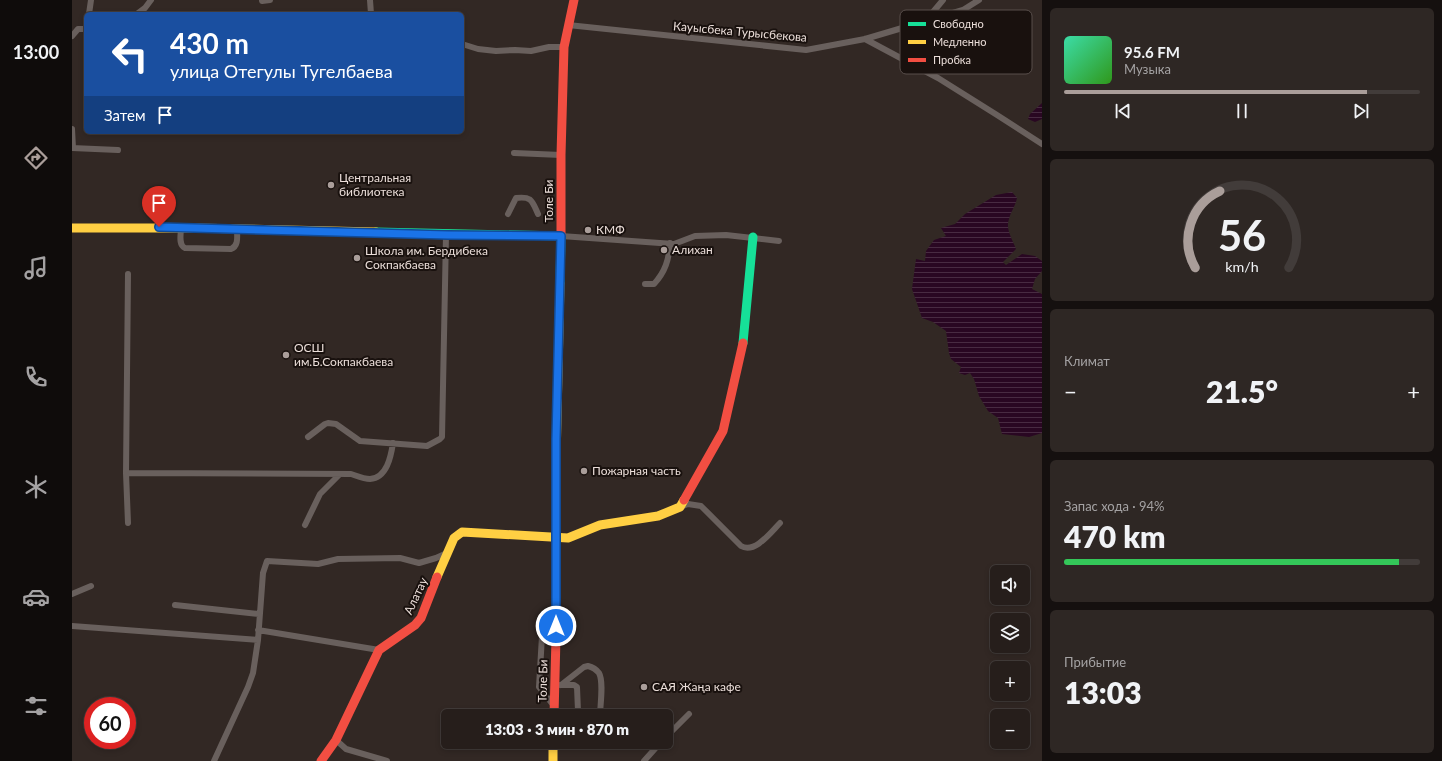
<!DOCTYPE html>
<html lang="ru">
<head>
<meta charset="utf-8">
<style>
	body { margin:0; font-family:Lato,sans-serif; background:#2e2724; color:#f1f3f6; height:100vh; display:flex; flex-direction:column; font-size:15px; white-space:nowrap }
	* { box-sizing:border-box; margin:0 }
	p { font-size:13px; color:#a4a2a3 }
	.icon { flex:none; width:22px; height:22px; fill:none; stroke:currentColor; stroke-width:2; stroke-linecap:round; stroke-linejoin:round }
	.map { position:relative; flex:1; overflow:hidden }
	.side { display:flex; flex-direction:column; gap:8px; padding:8px; background:#15100f; width:400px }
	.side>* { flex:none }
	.top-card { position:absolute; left:12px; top:12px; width:380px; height:122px; border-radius:6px; box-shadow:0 2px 6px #0003,0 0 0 1px #423c3a; background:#1a4fa0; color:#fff; overflow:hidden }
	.tools { position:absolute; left:918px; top:565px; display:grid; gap:8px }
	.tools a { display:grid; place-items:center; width:40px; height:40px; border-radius:6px; background:#261e1b; box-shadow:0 2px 6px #0003,0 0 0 1px #423c3a; font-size:20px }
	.speed { position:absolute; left:12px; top:697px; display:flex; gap:8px; font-size:20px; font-weight:700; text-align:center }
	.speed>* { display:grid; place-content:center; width:52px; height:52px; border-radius:50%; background:#261e1b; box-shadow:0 2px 6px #0003,0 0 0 1px #423c3a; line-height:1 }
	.speed .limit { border:6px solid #d22; background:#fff; color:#111 }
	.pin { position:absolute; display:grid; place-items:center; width:34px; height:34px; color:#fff; margin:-41px -17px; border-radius:50% 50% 50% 0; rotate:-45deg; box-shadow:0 0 4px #0007 }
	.pin .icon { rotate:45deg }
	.me { position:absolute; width:44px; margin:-22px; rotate:0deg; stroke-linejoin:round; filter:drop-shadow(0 0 3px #0008) }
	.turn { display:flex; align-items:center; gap:14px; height:84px; padding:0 20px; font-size:18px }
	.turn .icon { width:52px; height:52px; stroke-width:2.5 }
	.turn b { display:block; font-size:28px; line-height:34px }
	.then { display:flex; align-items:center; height:38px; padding:0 20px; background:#0003; gap:8px; font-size:15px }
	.big { font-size:30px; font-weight:800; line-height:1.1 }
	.side .widget { flex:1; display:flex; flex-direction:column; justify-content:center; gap:6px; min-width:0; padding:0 14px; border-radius:6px; background:#2e2724 }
	.side .dial { align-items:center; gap:0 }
	.dial svg { height:104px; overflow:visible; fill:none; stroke:#423c3a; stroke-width:7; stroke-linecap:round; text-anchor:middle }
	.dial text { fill:#f1f3f6; stroke:none }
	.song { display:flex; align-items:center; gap:12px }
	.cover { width:48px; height:48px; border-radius:6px; background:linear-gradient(135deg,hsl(160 70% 55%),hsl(110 70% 35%)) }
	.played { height:4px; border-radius:2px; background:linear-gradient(90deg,#aa9e9a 85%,#423c3a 85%) }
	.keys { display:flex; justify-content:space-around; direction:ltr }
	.heat { display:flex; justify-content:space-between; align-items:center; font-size:22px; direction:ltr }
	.charge { height:6px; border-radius:3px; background:linear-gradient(90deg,#34c759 94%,#423c3a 0) }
	.trip { position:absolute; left:369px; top:709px; width:232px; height:40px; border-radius:6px; background:#261e1b; box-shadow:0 2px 6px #0003,0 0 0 1px #423c3a; font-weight:800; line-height:40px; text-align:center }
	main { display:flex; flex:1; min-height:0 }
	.tabs { display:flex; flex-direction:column; width:72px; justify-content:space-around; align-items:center; background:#0f0c0b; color:#a4a2a3 }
	.tabs .icon { width:28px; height:28px }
	.tabs .selected { color:#aa9e9a }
	.tabs b { font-size:18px; color:#f1f3f6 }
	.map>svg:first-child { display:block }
	.water { fill:url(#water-rules) }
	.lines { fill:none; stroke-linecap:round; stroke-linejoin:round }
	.street { stroke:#69605d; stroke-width:6 }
	.fast { stroke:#16e098; stroke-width:9 }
	.slow { stroke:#ffcf43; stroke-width:9 }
	.jam { stroke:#f24e42; stroke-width:9 }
	.route-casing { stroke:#114b97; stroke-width:10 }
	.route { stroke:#1a73e8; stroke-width:7 }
	.poi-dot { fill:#aa9e9a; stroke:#19110e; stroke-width:1.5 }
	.labels { text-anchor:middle; stroke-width:4; stroke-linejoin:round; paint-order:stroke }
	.street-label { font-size:12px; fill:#ebded9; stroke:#19110e }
	.poi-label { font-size:12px; fill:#ebded9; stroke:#19110e; text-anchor:start }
	.key { fill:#19110e; stroke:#584e4b; stroke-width:1 }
	.key-label { font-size:11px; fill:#ebded9 }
</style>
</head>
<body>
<main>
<nav class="tabs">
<b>13:00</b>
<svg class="icon selected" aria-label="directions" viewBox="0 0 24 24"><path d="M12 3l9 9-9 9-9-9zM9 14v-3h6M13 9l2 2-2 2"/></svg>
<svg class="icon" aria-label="music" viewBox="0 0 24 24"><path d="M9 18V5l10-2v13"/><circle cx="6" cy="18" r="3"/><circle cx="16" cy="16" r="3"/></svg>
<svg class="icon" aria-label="phone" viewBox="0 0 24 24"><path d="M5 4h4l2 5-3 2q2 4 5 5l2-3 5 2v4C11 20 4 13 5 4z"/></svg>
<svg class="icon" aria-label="climate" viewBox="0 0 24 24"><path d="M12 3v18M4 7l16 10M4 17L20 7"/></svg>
<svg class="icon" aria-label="car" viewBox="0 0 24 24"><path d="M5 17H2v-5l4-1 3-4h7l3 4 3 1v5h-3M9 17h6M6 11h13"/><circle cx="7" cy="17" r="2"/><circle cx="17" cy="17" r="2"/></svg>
<svg class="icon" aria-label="filters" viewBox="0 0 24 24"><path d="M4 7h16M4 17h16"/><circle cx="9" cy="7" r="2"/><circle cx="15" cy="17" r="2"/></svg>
</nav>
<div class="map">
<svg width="970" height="761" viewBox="0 0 970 761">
	<defs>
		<pattern id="water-rules" width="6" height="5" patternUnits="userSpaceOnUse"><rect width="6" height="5" fill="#290722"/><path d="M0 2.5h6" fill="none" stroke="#482b42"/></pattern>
	</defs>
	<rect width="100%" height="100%" fill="#322824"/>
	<!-- water -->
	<path class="water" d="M970,103V119L963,122L956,119L958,114Z
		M940,192L945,198C943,207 939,211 937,219C933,229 941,240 944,249L931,262L934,265L950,254L963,256L970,261V271L963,279L960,289L970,294V433L957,437L930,434L926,418L916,411L907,396L902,379L898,373L893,375L887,373L889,367L879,359L877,353L874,331L861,322L850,318L840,289L844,259L853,261L854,251L862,240L874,236L869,228L883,224L893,214L924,195Z"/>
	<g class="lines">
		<!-- street -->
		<path class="street" d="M298,0L299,14
			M190,1L198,0
			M17,14L19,0
			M65,14L73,8L79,0
			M858,20L861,12L871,0
			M496,25L734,50L793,39L891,10L907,0
			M0,36L6,29H14
			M793,39L866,78L925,115L970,144
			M390,44L406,49L424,51L443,50L459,51L477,47H492
			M0,129L1,148
			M0,148L46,150
			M442,153L489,155
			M436,214L444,198C460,196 460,201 466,214
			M109,228C109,234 106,245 113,248L159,249C167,246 165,236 165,229
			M489,236L602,244L623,236L654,235L707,241
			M573,284H582C593,272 597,260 598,243
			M236,437L253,424L256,423L264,424L288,441L355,446L368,439L370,437L374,235
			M54,473L279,474C285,476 292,479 298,479C315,478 319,456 321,443
			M608,507L616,504L629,506L669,546C683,554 699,532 708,523
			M56,523L54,473L56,274
			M233,525L248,494L267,475
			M0,594L19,586
			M103,605L187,614
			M0,626L186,640
			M186,630L307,650
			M488,685H502L505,687L506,711L501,716
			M489,685L512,667L516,666C520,667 524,669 527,673C532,682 528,706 528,716
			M482,706L467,687L470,636V633L483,615
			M594,737L617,714
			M264,740L274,749L315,761
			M508,742C514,746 519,747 524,742
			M142,761L176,687L181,673L186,640L191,573L195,561L246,564L266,559L328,558L347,563L364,558L375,553
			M572,761L589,742"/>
		<!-- fast -->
		<path class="fast" d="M304,232L489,236L488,283
			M671,343L681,237"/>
		<!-- slow -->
		<path class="slow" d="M0,228H122L304,232
			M484,461L488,283
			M365,577L382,538L390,532L496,538L528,525L586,516L608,507L612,500
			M481,742V761"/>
		<!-- jam -->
		<path class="jam" d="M489,236V155L492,47L502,0
			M612,500L651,431L671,343
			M482,716L484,637V461
			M249,761L264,740L307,650L343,625L349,618L365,577"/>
	</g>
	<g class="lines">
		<defs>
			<path id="route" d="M87,227L376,235L489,236L484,439V626"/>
		</defs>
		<!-- route casing -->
		<use href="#route" class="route-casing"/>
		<!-- route -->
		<use href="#route" class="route"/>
	</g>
	<!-- markers -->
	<g class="poi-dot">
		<circle cx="259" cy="185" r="4"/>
		<circle cx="516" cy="230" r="4"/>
		<circle cx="592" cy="250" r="4"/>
		<circle cx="285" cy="258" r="4"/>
		<circle cx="214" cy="355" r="4"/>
		<circle cx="512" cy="471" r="4"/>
		<circle cx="572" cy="687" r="4"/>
	</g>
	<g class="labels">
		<!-- street labels -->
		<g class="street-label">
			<text transform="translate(668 32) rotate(5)" y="4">Кауысбека Турысбекова</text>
			<text transform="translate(477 201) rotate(-90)" y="4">Толе Би</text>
			<text transform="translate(344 596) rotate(-65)" y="4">Алатау</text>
			<text transform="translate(471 681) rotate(-89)" y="4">Толе Би</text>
		</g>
		<!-- poi labels -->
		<g class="poi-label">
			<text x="267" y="182">Центральная<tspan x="267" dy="14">библиотека</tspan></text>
			<text x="524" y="234">КМФ</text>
			<text x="600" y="254">Алихан</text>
			<text x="293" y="255">Школа им. Бердибека<tspan x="293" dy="14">Сокпакбаева</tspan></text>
			<text x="222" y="352">ОСШ<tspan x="222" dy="14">им.Б.Сокпакбаева</tspan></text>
			<text x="520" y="475">Пожарная часть</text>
			<text x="580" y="691">САЯ Жаңа кафе</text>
		</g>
	</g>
	<!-- legend -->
	<rect x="828" y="10" width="132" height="64" rx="6" class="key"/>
	<rect x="836" y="22" width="18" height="4" fill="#16e098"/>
	<rect x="836" y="40" width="18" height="4" fill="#ffcf43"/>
	<rect x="836" y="58" width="18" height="4" fill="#f24e42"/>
	<g class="key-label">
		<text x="861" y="28">Свободно</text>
		<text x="861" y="46">Медленно</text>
		<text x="861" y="64">Пробка</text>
	</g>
</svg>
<div class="tools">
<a><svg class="icon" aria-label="sound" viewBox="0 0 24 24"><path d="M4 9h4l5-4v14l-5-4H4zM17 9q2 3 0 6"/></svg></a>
<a><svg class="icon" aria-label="layers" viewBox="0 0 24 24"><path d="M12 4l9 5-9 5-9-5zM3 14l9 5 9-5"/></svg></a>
<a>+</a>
<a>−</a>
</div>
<div class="speed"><div class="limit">60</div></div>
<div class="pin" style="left:87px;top:227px;background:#d93025"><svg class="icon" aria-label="arrive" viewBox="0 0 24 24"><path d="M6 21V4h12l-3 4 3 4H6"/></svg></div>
<svg class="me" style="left:484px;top:626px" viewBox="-20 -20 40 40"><circle r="17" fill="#1a73e8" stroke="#fff" stroke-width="3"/><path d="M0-11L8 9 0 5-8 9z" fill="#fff"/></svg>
<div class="trip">13:03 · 3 мин · 870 m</div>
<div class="top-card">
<div class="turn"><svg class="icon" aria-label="left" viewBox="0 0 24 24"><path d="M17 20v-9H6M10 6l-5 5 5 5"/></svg><div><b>430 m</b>улица Отегулы Тугелбаева</div></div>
<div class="then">Затем<svg class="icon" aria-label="arrive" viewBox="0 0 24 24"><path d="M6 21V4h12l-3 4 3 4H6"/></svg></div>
</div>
</div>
<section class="side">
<div class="widget">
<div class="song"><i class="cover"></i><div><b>95.6 FM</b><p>Музыка</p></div></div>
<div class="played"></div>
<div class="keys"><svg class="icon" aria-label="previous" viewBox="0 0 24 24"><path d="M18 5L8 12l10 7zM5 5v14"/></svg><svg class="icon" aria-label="pause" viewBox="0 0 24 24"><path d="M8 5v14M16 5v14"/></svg><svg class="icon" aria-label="next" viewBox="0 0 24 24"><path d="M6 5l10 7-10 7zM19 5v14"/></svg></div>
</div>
<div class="widget dial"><svg viewBox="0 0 100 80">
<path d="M14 69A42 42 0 1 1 86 69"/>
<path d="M14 69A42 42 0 0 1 33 10" stroke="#aa9e9a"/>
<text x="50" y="56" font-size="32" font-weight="700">56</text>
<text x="50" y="72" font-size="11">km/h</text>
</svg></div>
<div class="widget"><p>Климат</p>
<div class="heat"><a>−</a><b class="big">21.5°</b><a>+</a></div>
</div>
<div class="widget"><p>Запас хода · 94%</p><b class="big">470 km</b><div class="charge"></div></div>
<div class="widget"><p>Прибытие</p><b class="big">13:03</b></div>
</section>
</main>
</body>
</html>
